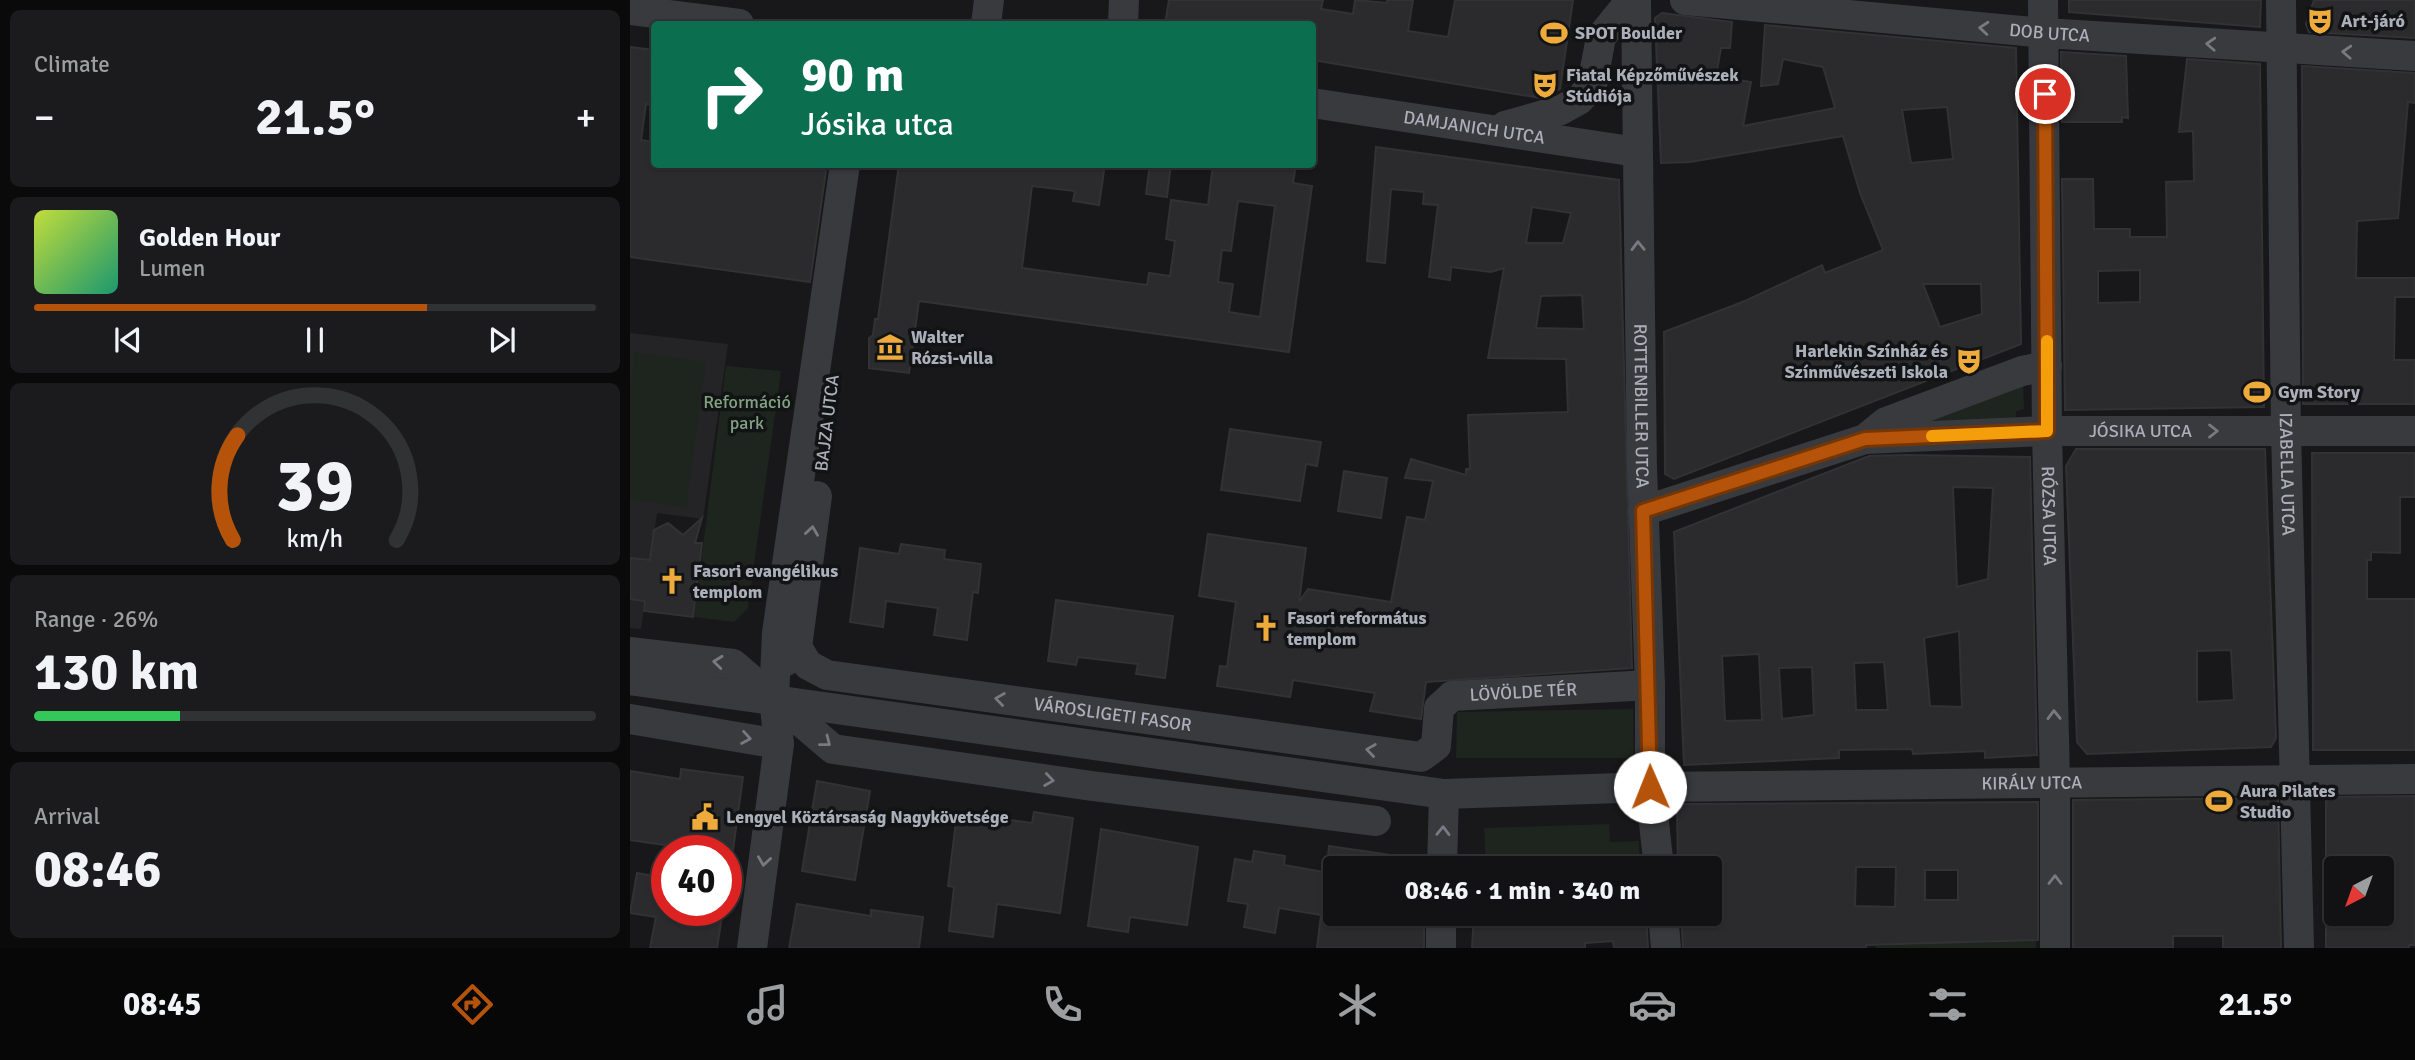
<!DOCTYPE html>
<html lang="en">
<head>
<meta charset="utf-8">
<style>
	body { margin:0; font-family:Signika,sans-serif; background:#1b1b1d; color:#f1f3f6; height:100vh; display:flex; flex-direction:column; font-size:26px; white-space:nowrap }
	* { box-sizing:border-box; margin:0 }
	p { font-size:23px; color:#9c9ea0 }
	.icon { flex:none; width:38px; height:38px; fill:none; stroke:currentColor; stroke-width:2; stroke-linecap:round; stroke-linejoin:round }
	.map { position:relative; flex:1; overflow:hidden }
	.sheet { display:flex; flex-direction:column; gap:10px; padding:10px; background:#0a0a0b; width:630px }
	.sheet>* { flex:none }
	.top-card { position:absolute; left:21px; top:21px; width:665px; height:147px; border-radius:7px; box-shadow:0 2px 5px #0004,0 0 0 2px #313234; background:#0b6e4f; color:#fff; overflow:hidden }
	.needle { width:46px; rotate:221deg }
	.controls { position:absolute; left:1694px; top:856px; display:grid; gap:14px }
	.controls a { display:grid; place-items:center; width:70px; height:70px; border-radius:7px; background:#121214; box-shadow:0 2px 5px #0004,0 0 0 2px #313234; font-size:35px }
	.speed { position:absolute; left:21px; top:835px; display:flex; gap:14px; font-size:35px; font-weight:700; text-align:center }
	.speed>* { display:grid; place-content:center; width:91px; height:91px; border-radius:50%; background:#121214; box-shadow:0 2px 5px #0004,0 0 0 2px #313234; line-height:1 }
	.speed .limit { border:10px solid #d22; background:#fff; color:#111 }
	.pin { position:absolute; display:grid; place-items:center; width:60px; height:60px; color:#fff; margin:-30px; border:4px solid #fff; border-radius:50%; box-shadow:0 2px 7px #0007 }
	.me { position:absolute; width:77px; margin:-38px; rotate:359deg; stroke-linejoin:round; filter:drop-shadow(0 0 5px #0008) }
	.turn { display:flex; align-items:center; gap:24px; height:147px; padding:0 35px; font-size:32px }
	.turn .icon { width:91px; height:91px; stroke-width:2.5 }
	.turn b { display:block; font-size:49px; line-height:60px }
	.big { font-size:52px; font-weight:800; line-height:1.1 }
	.sheet .tile { flex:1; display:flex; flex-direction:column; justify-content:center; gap:10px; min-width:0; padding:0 24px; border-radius:10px; background:#1b1b1d }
	.sheet .dial { align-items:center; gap:0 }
	.dial svg { height:182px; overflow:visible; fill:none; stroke:#313234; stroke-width:7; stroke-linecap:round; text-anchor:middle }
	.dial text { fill:#f1f3f6; stroke:none }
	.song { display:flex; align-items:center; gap:21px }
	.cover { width:84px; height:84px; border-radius:10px; background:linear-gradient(135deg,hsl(70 70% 55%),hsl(160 70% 35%)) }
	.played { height:7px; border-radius:4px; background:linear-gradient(90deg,#b45309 70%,#313234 70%) }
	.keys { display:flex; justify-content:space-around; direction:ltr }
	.heat { display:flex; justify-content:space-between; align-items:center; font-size:38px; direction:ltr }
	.charge { height:10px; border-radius:5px; background:linear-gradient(90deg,#34c759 26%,#313234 0) }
	.trip { position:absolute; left:693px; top:856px; width:399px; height:70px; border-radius:7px; background:#121214; box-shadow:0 2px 5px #0004,0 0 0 2px #313234; font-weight:800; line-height:70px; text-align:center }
	.tab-bar { display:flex; height:112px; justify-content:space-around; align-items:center; background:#070708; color:#9c9ea0 }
	.tab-bar .icon { width:49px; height:49px }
	.tab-bar .on { color:#b45309 }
	.tab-bar b { font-size:32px; color:#f1f3f6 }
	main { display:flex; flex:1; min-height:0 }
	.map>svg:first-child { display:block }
	.built { fill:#242427 }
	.green { fill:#1e251e }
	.building { fill:#2b2b2e; stroke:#323235; stroke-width:2; fill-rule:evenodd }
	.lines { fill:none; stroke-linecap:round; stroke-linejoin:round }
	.minor { stroke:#393a3e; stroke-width:30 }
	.oneway { stroke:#777a82 }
	.route-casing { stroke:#753606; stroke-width:18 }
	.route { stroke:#b45309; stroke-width:12 }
	.slow { stroke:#f59e0b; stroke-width:12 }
	.labels { text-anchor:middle; stroke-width:7; stroke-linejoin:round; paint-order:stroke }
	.poi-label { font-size:18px; font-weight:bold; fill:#aaafb9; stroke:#121315; text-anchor:start }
	.street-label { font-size:18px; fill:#aaafb9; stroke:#121315 }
	.park-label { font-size:18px; fill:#82a382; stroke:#121315 }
</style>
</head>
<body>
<main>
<section class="sheet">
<div class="tile"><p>Climate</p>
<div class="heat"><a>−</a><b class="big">21.5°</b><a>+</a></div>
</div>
<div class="tile">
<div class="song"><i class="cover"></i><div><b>Golden Hour</b><p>Lumen</p></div></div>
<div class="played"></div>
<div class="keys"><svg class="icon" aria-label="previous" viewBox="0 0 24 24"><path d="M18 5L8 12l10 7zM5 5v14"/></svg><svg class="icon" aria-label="pause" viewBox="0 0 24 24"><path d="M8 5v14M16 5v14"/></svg><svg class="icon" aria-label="next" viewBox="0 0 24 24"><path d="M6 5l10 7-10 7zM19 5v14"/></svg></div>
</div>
<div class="tile dial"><svg viewBox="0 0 100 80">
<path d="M14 69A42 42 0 1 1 86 69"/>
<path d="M14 69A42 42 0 0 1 16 23" stroke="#b45309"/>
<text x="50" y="56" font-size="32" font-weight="700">39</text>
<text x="50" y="72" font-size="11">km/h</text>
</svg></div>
<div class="tile"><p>Range · 26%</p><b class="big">130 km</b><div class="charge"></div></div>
<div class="tile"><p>Arrival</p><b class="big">08:46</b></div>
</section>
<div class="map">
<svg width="1785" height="948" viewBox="0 0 1785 948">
	<rect width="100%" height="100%" fill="#18181a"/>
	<!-- built -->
	<path class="built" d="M0,333L98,344L73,519L27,513L11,629L0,628Z"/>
	<!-- green -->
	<path class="green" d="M5,352L76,362L56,508L0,499V387Z
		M96,366L151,371L118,608L104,622L64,617Z
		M1393,378L1394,409L1386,411L1385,431L1263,436Z
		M1003,709L1004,758H826L827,712Z
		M979,824L980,842L1009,841L1010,868H856L854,828Z
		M1406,940V948H1246V946Z"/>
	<!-- building -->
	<path class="building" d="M539,0H693L691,9L723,14L725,0L757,3V0H783L778,31L818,37L825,0H943L930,89L910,98L682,60V24H535Z
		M1439,0H1631L1630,27L1439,12Z
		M1684,0H1785V38L1679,32L1676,24Z
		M1032,13L1102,22L1100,48H1091L1086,76L1121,82L1113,126L1205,108L1193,67L1153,59L1148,84L1131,86L1135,25L1386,48L1391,344L1044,479L1035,474L1034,332L1115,301L1192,265L1195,273L1253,250L1230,193L1213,136L1060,162L1031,163L1025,18ZM1317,107L1323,159L1281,163L1272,110ZM1293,284H1351L1352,314L1310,327Z
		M0,47L24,50V105L16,104L11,140L24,142V164H197L180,282L0,257Z
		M1431,52L1496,56L1498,118L1492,117V122H1432Z
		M1557,59L1630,64L1634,407L1435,410L1432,179H1463L1464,229H1500V237H1537L1536,182L1564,181L1563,131L1549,132ZM1510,270V302L1468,303V271Z
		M1672,66L1785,73V103L1778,102L1768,218L1727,221L1726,278H1785V297H1765L1764,360H1785V404H1673Z
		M746,147L989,180L1002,668L796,682L791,719L740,711L745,693L663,680L660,697L587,686L590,666L597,667L606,602L569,596L578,534L676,548L669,602L678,589L761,602L777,517L795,520L803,481L775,478L781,459L836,475V469H840L838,415L938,412L936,359L858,358L874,268L861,272L821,267L820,280L799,277L808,205L793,204L794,192L761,189L755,263L737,261ZM902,207L941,213L933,243H896ZM952,295L954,329L906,328L911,296Z
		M269,164H475L469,205L443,201L445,191L402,186L392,268L517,285L519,273L540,276L545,241L536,239L541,200L578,205L583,164H666L663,183L682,186L659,352L289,301L279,373L239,368V338L243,335L245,319H248ZM608,201L645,206L630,317L599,312L603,284L588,282L592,250L601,251Z
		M520,164H541L537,197L516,194Z
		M600,429L691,442L687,466L676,464L670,501L591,490Z
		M1446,449H1635L1646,738L1641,747L1457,754L1447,742L1436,466ZM1601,650L1604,700L1567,702V651Z
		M1682,453H1785V497H1770V553L1741,552V560H1737V599H1785V750H1683Z
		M1276,455L1400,457L1407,755L1355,758V751L1283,754L1282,749L1209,750V758L1054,765L1044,532L1239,456ZM1323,487L1363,488L1358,579L1327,587ZM1329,631L1332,707L1300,706L1294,638ZM1129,654L1132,720L1095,721L1092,656ZM1254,662L1258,710H1226L1224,663ZM1182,667L1184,715L1152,719L1149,668Z
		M714,471L757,478L751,518L708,511Z
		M72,518L65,543H72L63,617L14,611L15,601L0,599V558L20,560L24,530L38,523L53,535Z
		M271,544L315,550L314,559L351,564L348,593L343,592L337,640L304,635L308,608L256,601L253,627L220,622L230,548L269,554Z
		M426,600L543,616L535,678L506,674L508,664L448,657L446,665L418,661Z
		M51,769L113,777L103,850H40L41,846L0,840V771L50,779Z
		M187,781L240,791L225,880L172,871Z
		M1785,796V945H1779V948H1696V914H1752V868H1696V797Z
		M1648,798L1651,948H1593V936H1543V948H1443V800Z
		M1408,802V940L1236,945V948H1053L1051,914H1080V868H1048L1047,804ZM1226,867H1266L1265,907L1225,906ZM1295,870H1328V900H1295Z
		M404,812L443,818L430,913L367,904L363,937L319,931L324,887L318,886L327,813L402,823Z
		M471,829L568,847L557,925L500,917L498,932L458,926Z
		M699,846L782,858L781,868H697Z
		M624,851L655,856L654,865L705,874V914H794V948H687L691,915L649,908L645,933L614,927L618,904L598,901L605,859L622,862Z
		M7,873L37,878V910H93L87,948H20L26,917L0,913Z
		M167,904L241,916V910L293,917L289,948H159Z
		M844,914H1016L1018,948H984L983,941L955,943V948H842Z"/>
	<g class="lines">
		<!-- minor -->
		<g class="minor">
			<path id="s1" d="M1006,0L1012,468L1020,685V787L1029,868"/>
			<path id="s2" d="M1055,0L1415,33L1785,56"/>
			<path id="s3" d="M1413,0L1417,431L1425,783V948"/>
			<path id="s4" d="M1651,0L1656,431L1669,948"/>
			<path d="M0,10L109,24"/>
			<path d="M356,24L359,0"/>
			<path d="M493,24L494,0"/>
			<path id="s5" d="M682,103L1007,152"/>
			<path d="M875,126L931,110L949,100L962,85L971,37L1001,0"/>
			<path d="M1235,439L1256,422L1392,371L1417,366"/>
			<path id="s6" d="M1013,511L1235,439L1417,431H1785"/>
			<path id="s7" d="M167,647L178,665L197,675L791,757L806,746L809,708L822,696L1020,685"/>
			<path d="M0,652L103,664L203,749L462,786L746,821"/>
			<path d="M156,661L167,647L187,496"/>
			<path id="s8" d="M0,680L814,794L1020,787L1785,779"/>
			<path d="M0,719L149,744"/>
			<path d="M812,868L814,794"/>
			<path d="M1033,914L1036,948"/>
			<path d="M122,948L149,744L144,698L147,633L215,164"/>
			<path d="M811,948V914"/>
		</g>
	</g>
	<!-- one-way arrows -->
	<defs><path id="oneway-chevron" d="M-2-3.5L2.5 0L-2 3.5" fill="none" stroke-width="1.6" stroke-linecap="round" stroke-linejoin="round" transform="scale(1.75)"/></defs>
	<g class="oneway">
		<use href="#oneway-chevron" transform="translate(1354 28) rotate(-175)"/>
		<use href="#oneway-chevron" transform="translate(1581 44) rotate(-177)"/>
		<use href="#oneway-chevron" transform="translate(1717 52) rotate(-177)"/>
		<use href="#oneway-chevron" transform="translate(1008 246) rotate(-91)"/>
		<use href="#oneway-chevron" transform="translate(1583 431)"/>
		<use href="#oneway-chevron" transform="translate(182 531) rotate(-82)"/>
		<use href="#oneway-chevron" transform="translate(88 662) rotate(-174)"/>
		<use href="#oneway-chevron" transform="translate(370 699) rotate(-172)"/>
		<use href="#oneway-chevron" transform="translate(1424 715) rotate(-91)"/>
		<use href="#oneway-chevron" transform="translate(116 738) rotate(10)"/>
		<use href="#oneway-chevron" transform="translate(196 742) rotate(38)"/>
		<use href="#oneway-chevron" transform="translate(741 750) rotate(-172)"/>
		<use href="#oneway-chevron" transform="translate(419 780) rotate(8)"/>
		<use href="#oneway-chevron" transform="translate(813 831) rotate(-89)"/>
		<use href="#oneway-chevron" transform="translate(134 861) rotate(98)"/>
		<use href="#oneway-chevron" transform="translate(1425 880) rotate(-90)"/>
	</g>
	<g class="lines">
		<defs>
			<path id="route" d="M1020,787L1013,511L1235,439L1417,431L1415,94"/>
		</defs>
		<!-- route casing -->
		<use href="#route" class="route-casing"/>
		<!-- route -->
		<use href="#route" class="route"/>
		<!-- slow -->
		<path class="slow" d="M1302,436L1417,431V341"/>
	</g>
	<!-- icons -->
	<defs>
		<symbol id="theatre-bare" viewBox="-9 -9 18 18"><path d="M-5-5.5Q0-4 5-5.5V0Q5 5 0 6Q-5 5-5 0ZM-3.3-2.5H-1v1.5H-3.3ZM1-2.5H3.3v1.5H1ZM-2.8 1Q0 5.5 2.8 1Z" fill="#eeab3b" stroke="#121315" stroke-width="2.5" paint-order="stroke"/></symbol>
		<symbol id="stadium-bare" viewBox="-9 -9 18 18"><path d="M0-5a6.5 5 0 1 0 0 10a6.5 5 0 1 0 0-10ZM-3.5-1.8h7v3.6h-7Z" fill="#eeab3b" stroke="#121315" stroke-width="2.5" paint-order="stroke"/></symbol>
		<symbol id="museum-bare" viewBox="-9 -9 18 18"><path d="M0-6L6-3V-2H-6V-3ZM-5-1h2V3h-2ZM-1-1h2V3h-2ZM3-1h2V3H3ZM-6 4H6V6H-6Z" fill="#eeab3b" stroke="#121315" stroke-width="2.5" paint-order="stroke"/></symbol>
		<symbol id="church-bare" viewBox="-9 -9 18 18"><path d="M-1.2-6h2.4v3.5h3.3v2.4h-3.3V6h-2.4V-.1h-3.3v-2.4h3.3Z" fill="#eeab3b" stroke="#121315" stroke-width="2.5" paint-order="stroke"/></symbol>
		<symbol id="civic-bare" viewBox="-9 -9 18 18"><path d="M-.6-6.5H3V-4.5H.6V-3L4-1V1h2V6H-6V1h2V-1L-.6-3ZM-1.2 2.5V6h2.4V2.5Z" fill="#eeab3b" stroke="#121315" stroke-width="2.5" paint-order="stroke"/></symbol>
	</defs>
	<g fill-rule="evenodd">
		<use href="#theatre-bare" x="1671" y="2" width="38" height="38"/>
		<use href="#stadium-bare" x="905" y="14" width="38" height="38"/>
		<use href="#theatre-bare" x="896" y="66" width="38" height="38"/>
		<use href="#museum-bare" x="241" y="328" width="38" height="38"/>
		<use href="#theatre-bare" x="1320" y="342" width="38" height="38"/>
		<use href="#stadium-bare" x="1608" y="373" width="38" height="38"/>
		<use href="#church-bare" x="23" y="562" width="38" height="38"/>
		<use href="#church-bare" x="617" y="609" width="38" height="38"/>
		<use href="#stadium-bare" x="1570" y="782" width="38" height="38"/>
		<use href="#civic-bare" x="56" y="798" width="38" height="38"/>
	</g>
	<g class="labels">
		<!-- poi labels -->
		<g class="poi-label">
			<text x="1711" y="27">Art-járó</text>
			<text x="945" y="39">SPOT Boulder</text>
			<text x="936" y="81">Fiatal Képzőművészek<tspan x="936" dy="21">Stúdiója</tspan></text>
			<text x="281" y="343">Walter<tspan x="281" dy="21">Rózsi-villa</tspan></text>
			<text x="1318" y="357" text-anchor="end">Harlekin Színház és<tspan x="1318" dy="21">Színművészeti Iskola</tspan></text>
			<text x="1648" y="398">Gym Story</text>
			<text x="63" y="577">Fasori evangélikus<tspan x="63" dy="21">templom</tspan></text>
			<text x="657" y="624">Fasori református<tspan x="657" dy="21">templom</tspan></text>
			<text x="1610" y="797">Aura Pilates<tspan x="1610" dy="21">Studio</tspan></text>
			<text x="96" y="823">Lengyel Köztársaság Nagykövetsége</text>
		</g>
		<!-- street labels -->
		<g class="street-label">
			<text dy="6" stroke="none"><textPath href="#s2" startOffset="366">DOB UTCA</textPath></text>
			<text dy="6" stroke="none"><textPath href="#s5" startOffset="164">DAMJANICH UTCA</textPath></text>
			<text dy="6" stroke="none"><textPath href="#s1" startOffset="406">ROTTENBILLER UTCA</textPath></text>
			<text transform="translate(197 423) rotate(-83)" y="6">BAJZA UTCA</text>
			<text dy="6" stroke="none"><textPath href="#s6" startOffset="509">JÓSIKA UTCA</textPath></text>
			<text dy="6" stroke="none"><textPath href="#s4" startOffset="474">IZABELLA UTCA</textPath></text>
			<text dy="6" stroke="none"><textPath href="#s3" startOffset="516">RÓZSA UTCA</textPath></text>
			<text dy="6" stroke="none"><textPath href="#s7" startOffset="788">LÖVÖLDE TÉR</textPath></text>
			<text dy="6" stroke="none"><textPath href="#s7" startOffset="331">VÁROSLIGETI FASOR</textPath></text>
			<text dy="6" stroke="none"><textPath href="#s8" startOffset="1410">KIRÁLY UTCA</textPath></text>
		</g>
		<!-- park labels -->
		<g class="park-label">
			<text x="117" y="408">Reformáció<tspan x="117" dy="21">park</tspan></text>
		</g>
	</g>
</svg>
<div class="controls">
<a><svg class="needle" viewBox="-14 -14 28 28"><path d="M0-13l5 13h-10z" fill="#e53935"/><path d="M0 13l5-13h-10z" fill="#9c9ea0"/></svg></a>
</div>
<div class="speed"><div class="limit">40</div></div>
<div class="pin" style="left:1415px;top:94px;background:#d93025"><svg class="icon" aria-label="arrive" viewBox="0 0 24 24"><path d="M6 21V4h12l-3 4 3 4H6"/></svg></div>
<svg class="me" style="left:1020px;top:787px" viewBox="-20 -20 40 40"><circle r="19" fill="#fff"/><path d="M0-13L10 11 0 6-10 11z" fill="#b45309"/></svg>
<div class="trip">08:46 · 1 min · 340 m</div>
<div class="top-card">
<div class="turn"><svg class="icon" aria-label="right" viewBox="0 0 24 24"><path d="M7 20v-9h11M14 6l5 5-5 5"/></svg><div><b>90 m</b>Jósika utca</div></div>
</div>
</div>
</main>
<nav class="tab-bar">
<b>08:45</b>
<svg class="icon on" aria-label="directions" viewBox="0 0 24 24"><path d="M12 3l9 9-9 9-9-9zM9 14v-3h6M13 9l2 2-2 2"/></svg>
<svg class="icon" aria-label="music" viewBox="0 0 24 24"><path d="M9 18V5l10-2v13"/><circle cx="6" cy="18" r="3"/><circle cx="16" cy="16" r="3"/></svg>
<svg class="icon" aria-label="phone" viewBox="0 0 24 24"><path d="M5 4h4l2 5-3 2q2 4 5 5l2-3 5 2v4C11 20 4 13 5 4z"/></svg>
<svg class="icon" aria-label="climate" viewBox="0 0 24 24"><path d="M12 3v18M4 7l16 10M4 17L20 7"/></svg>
<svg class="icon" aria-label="car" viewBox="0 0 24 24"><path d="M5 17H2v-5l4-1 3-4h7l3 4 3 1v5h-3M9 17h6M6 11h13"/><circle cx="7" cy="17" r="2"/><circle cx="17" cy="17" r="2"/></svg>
<svg class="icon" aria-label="filters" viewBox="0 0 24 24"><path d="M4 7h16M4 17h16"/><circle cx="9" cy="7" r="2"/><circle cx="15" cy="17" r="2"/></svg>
<b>21.5°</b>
</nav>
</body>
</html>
